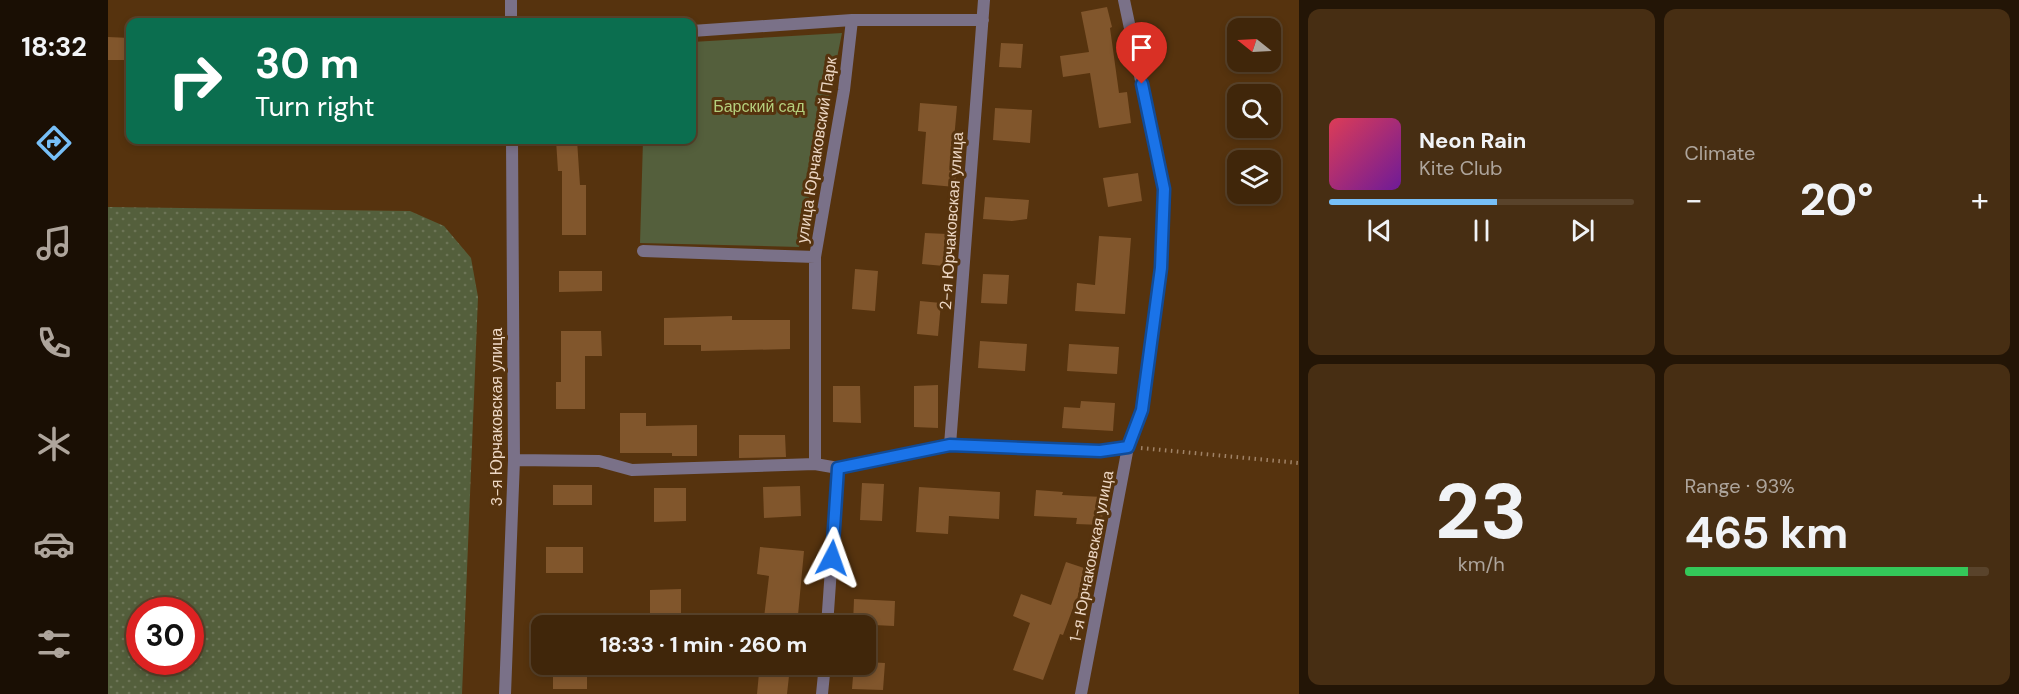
<!DOCTYPE html>
<html lang="en">
<head>
<meta charset="utf-8">
<style>
	body { margin:0; font-family:"DM Sans",sans-serif; background:#472e13; color:#f1f3f6; height:100vh; display:flex; flex-direction:column; font-size:22px; white-space:nowrap }
	* { box-sizing:border-box; margin:0 }
	p { font-size:20px; color:#aea59c }
	.icon { flex:none; width:33px; height:33px; fill:none; stroke:currentColor; stroke-width:2; stroke-linecap:round; stroke-linejoin:round }
	.map { position:relative; flex:1; overflow:hidden }
	.panel { display:flex; flex-direction:column; gap:9px; padding:9px; background:#231506; width:720px }
	.panel>* { flex:none }
	.hud { position:absolute; left:18px; top:18px; width:570px; height:126px; border-radius:12px; box-shadow:0 3px 9px #0003,0 0 0 2px #59432b; background:#0b6e4f; color:#fff; overflow:hidden }
	.needle { width:39px; rotate:288deg }
	.tools { position:absolute; left:1119px; top:18px; display:grid; gap:12px }
	.tools a { display:grid; place-items:center; width:54px; height:54px; border-radius:12px; background:#40260a; box-shadow:0 3px 9px #0003,0 0 0 2px #59432b; font-size:30px }
	.speed { position:absolute; left:18px; top:597px; display:flex; gap:12px; font-size:30px; font-weight:700; text-align:center }
	.speed>* { display:grid; place-content:center; width:78px; height:78px; border-radius:50%; background:#40260a; box-shadow:0 3px 9px #0003,0 0 0 2px #59432b; line-height:1 }
	.speed .limit { border:9px solid #d22; background:#fff; color:#111 }
	.pin { position:absolute; display:grid; place-items:center; width:51px; height:51px; color:#fff; margin:-62px -26px; border-radius:50% 50% 50% 0; rotate:-45deg; box-shadow:0 0 6px #0007 }
	.pin .icon { rotate:45deg }
	.me { position:absolute; width:66px; margin:-33px; rotate:4deg; stroke-linejoin:round; filter:drop-shadow(0 0 4px #0008) }
	.turn { display:flex; align-items:center; gap:21px; height:126px; padding:0 30px; font-size:27px }
	.turn .icon { width:78px; height:78px; stroke-width:2.5 }
	.turn b { display:block; font-size:42px; line-height:51px }
	.big { font-size:45px; font-weight:700; line-height:1.1 }
	.panel .card { flex:1; display:flex; flex-direction:column; justify-content:center; gap:9px; min-width:0; padding:0 21px; border-radius:12px; background:#472e13 }
	.panel .dial { align-items:center; gap:0 }
	.dial b { font-size:78px; line-height:1 }
	.song { display:flex; align-items:center; gap:18px }
	.cover { width:72px; height:72px; border-radius:9px; background:linear-gradient(135deg,hsl(350 70% 55%),hsl(280 70% 35%)) }
	.played { height:6px; border-radius:3px; background:linear-gradient(90deg,#77bff7 55%,#59432b 55%) }
	.keys { display:flex; justify-content:space-around; direction:ltr }
	.heat { display:flex; justify-content:space-between; align-items:center; font-size:33px; direction:ltr }
	.charge { height:9px; border-radius:4px; background:linear-gradient(90deg,#34c759 93%,#59432b 0) }
	.panel .tiles { flex:1; display:grid; gap:9px; grid-template-columns:repeat(2,1fr) }
	.trip { position:absolute; left:423px; top:615px; width:345px; height:60px; border-radius:12px; background:#40260a; box-shadow:0 3px 9px #0003,0 0 0 2px #59432b; font-weight:700; line-height:60px; text-align:center }
	main { display:flex; flex:1; min-height:0 }
	.dock { display:flex; flex-direction:column; width:108px; justify-content:space-around; align-items:center; background:#1a0f04; color:#aea59c }
	.dock .icon { width:42px; height:42px }
	.dock .selected { color:#77bff7 }
	.dock b { font-size:27px; color:#f1f3f6 }
	.map>svg:first-child { display:block }
	.grass { fill:url(#grass-dots); fill-rule:evenodd }
	.park { fill:#545f3c }
	.building { fill:#81562c }
	.lines { fill:none; stroke-linecap:round; stroke-linejoin:round }
	.path { stroke:#a08367; stroke-width:4; stroke-dasharray:1.5 4.5; stroke-linecap:butt }
	.minor { stroke:#7a7188; stroke-width:12 }
	.route-casing { stroke:#114b97; stroke-width:15 }
	.route { stroke:#1a73e8; stroke-width:10 }
	.labels { text-anchor:middle; stroke-width:6; stroke-linejoin:round; paint-order:stroke }
	.park-label { font-size:16px; fill:#b5cf7d; stroke:#56330e }
	.street-label { font-size:16px; fill:#edd7c4; stroke:#56330e }
</style>
</head>
<body>
<main>
<nav class="dock">
<b>18:32</b>
<svg class="icon selected" aria-label="directions" viewBox="0 0 24 24"><path d="M12 3l9 9-9 9-9-9zM9 14v-3h6M13 9l2 2-2 2"/></svg>
<svg class="icon" aria-label="music" viewBox="0 0 24 24"><path d="M9 18V5l10-2v13"/><circle cx="6" cy="18" r="3"/><circle cx="16" cy="16" r="3"/></svg>
<svg class="icon" aria-label="phone" viewBox="0 0 24 24"><path d="M5 4h4l2 5-3 2q2 4 5 5l2-3 5 2v4C11 20 4 13 5 4z"/></svg>
<svg class="icon" aria-label="climate" viewBox="0 0 24 24"><path d="M12 3v18M4 7l16 10M4 17L20 7"/></svg>
<svg class="icon" aria-label="car" viewBox="0 0 24 24"><path d="M5 17H2v-5l4-1 3-4h7l3 4 3 1v5h-3M9 17h6M6 11h13"/><circle cx="7" cy="17" r="2"/><circle cx="17" cy="17" r="2"/></svg>
<svg class="icon" aria-label="filters" viewBox="0 0 24 24"><path d="M4 7h16M4 17h16"/><circle cx="9" cy="7" r="2"/><circle cx="15" cy="17" r="2"/></svg>
</nav>
<div class="map">
<svg width="1191" height="694" viewBox="0 0 1191 694">
	<defs>
		<pattern id="grass-dots" width="8" height="8" patternUnits="userSpaceOnUse" patternTransform="scale(1.5)"><rect width="8" height="8" fill="#545f3c"/><path d="M2 2h.1M6 6h.1" fill="none" stroke="#6d7557" stroke-width="1.8" stroke-linecap="round"/></pattern>
	</defs>
	<rect width="100%" height="100%" fill="#56330e"/>
	<!-- grass -->
	<path class="grass" d="M0,207L302,211L336,226L363,258L370,297L354,694H0ZM32,610H82V662H32Z"/>
	<!-- park -->
	<path class="park" d="M734,33L691,247L532,243L535,140H584V42Z"/>
	<!-- building -->
	<path class="building" d="M999,7L1004,27L1002,28L1011,93L1019,92L1023,123L991,128L982,73L955,77L952,56L981,52L973,12Z
		M0,37L22,38L21,60H0Z
		M893,43L915,44L913,68L891,67Z
		M812,103L849,106L844,162H849L847,187L814,184L818,132L810,131Z
		M887,108L924,110L922,143L885,140Z
		M448,140H469L472,185H478V235H454V171H450Z
		M1030,173L1034,201L1000,207L995,178Z
		M877,197L921,200L919,219L904,221L875,219Z
		M817,233L839,234L836,266L814,264Z
		M991,236L1023,238L1017,314L967,311L969,283L987,285Z
		M747,269L770,271L767,311L744,309Z
		M451,271H494V291L451,292Z
		M875,274L901,275L899,304L873,303Z
		M812,301L833,303L830,336L809,334Z
		M624,316V320H682V349L593,351V345H556V318Z
		M453,331H493L494,356H477V409H448V382H453Z
		M872,341L919,344L917,371L870,368Z
		M961,344L1011,347L1009,374L959,371Z
		M830,385V428L806,427V386Z
		M725,386H752L753,423L725,422Z
		M973,401L1007,403L1005,431L954,428L956,407L972,408Z
		M512,413H538V426L589,425V456H564V453H512Z
		M631,435H677L678,457L631,458Z
		M754,483L776,484L774,521L752,520Z
		M445,485H484V505H445Z
		M692,486L693,516L656,518L655,487Z
		M811,487L892,492L891,519L841,516L840,534L808,532Z
		M546,488H578V521L546,522Z
		M928,490L955,492L954,495L995,497L994,525L968,524L969,518L926,516Z
		M438,547H475V573H438Z
		M652,547L696,551L689,626H655L661,576L649,574Z
		M958,562L982,570L971,601L968,600L955,635L952,634L935,680L905,670L922,623L905,616L913,594L943,605Z
		M573,589V626H542V590Z
		M746,599L787,601L786,626L745,624Z
		M758,662L777,663L775,690L744,689L746,664H758Z
		M445,664H479V689H445Z
		M651,673L681,676L679,694H649Z"/>
	<g class="lines">
		<!-- path -->
		<path class="path" d="M1033,448L1191,463"/>
		<!-- minor -->
		<path class="minor" d="M403,0V22
			M584,31L744,20H875
			M535,251L707,257L736,90L744,20
			M707,257V464
			M842,445L876,0
			M406,460L491,461L524,470L707,464L730,468L842,445L991,451L1020,447
			M719,626L730,468
			M397,694L406,460L404,140
			M714,694L717,664
			M973,694L1020,447L1034,410L1053,268L1056,189L1016,0"/>
	</g>
	<g class="lines">
		<defs>
			<path id="route" d="M724,558L730,468L842,445L992,451L1020,447L1034,410L1053,268L1056,189L1034,84"/>
		</defs>
		<!-- route casing -->
		<use href="#route" class="route-casing"/>
		<!-- route -->
		<use href="#route" class="route"/>
	</g>
	<g class="labels">
		<!-- park labels -->
		<g class="park-label">
			<text x="651" y="112">Барский сад</text>
		</g>
		<!-- street labels -->
		<g class="street-label">
			<text transform="translate(708 150) rotate(-81)" y="6">улица Юрчаковский Парк</text>
			<text transform="translate(843 221) rotate(-86)" y="6">2-я Юрчаковская улица</text>
			<text transform="translate(388 417) rotate(-90)" y="6">3-я Юрчаковская улица</text>
			<text transform="translate(983 556) rotate(-79)" y="6">1-я Юрчаковская улица</text>
		</g>
	</g>
</svg>
<div class="tools">
<a><svg class="needle" viewBox="-14 -14 28 28"><path d="M0-13l5 13h-10z" fill="#e53935"/><path d="M0 13l5-13h-10z" fill="#aea59c"/></svg></a>
<a><svg class="icon" aria-label="search" viewBox="0 0 24 24"><circle cx="10" cy="10" r="6"/><path d="M15 15l6 6"/></svg></a>
<a><svg class="icon" aria-label="layers" viewBox="0 0 24 24"><path d="M12 4l9 5-9 5-9-5zM3 14l9 5 9-5"/></svg></a>
</div>
<div class="speed"><div class="limit">30</div></div>
<div class="pin" style="left:1034px;top:84px;background:#d93025"><svg class="icon" aria-label="arrive" viewBox="0 0 24 24"><path d="M6 21V4h12l-3 4 3 4H6"/></svg></div>
<svg class="me" style="left:724px;top:558px" viewBox="-20 -20 40 40"><path d="M0-17L14 15 0 8-14 15z" fill="#1a73e8" stroke="#fff" stroke-width="4"/></svg>
<div class="trip">18:33 · 1 min · 260 m</div>
<div class="hud">
<div class="turn"><svg class="icon" aria-label="right" viewBox="0 0 24 24"><path d="M7 20v-9h11M14 6l5 5-5 5"/></svg><div><b>30 m</b>Turn right</div></div>
</div>
</div>
<section class="panel">
<div class="tiles">
<div class="card">
<div class="song"><i class="cover"></i><div><b>Neon Rain</b><p>Kite Club</p></div></div>
<div class="played"></div>
<div class="keys"><svg class="icon" aria-label="previous" viewBox="0 0 24 24"><path d="M18 5L8 12l10 7zM5 5v14"/></svg><svg class="icon" aria-label="pause" viewBox="0 0 24 24"><path d="M8 5v14M16 5v14"/></svg><svg class="icon" aria-label="next" viewBox="0 0 24 24"><path d="M6 5l10 7-10 7zM19 5v14"/></svg></div>
</div>
<div class="card"><p>Climate</p>
<div class="heat"><a>−</a><b class="big">20°</b><a>+</a></div>
</div>
<div class="card dial"><b>23</b><p>km/h</p></div>
<div class="card"><p>Range · 93%</p><b class="big">465 km</b><div class="charge"></div></div>
</div>
</section>
</main>
</body>
</html>
